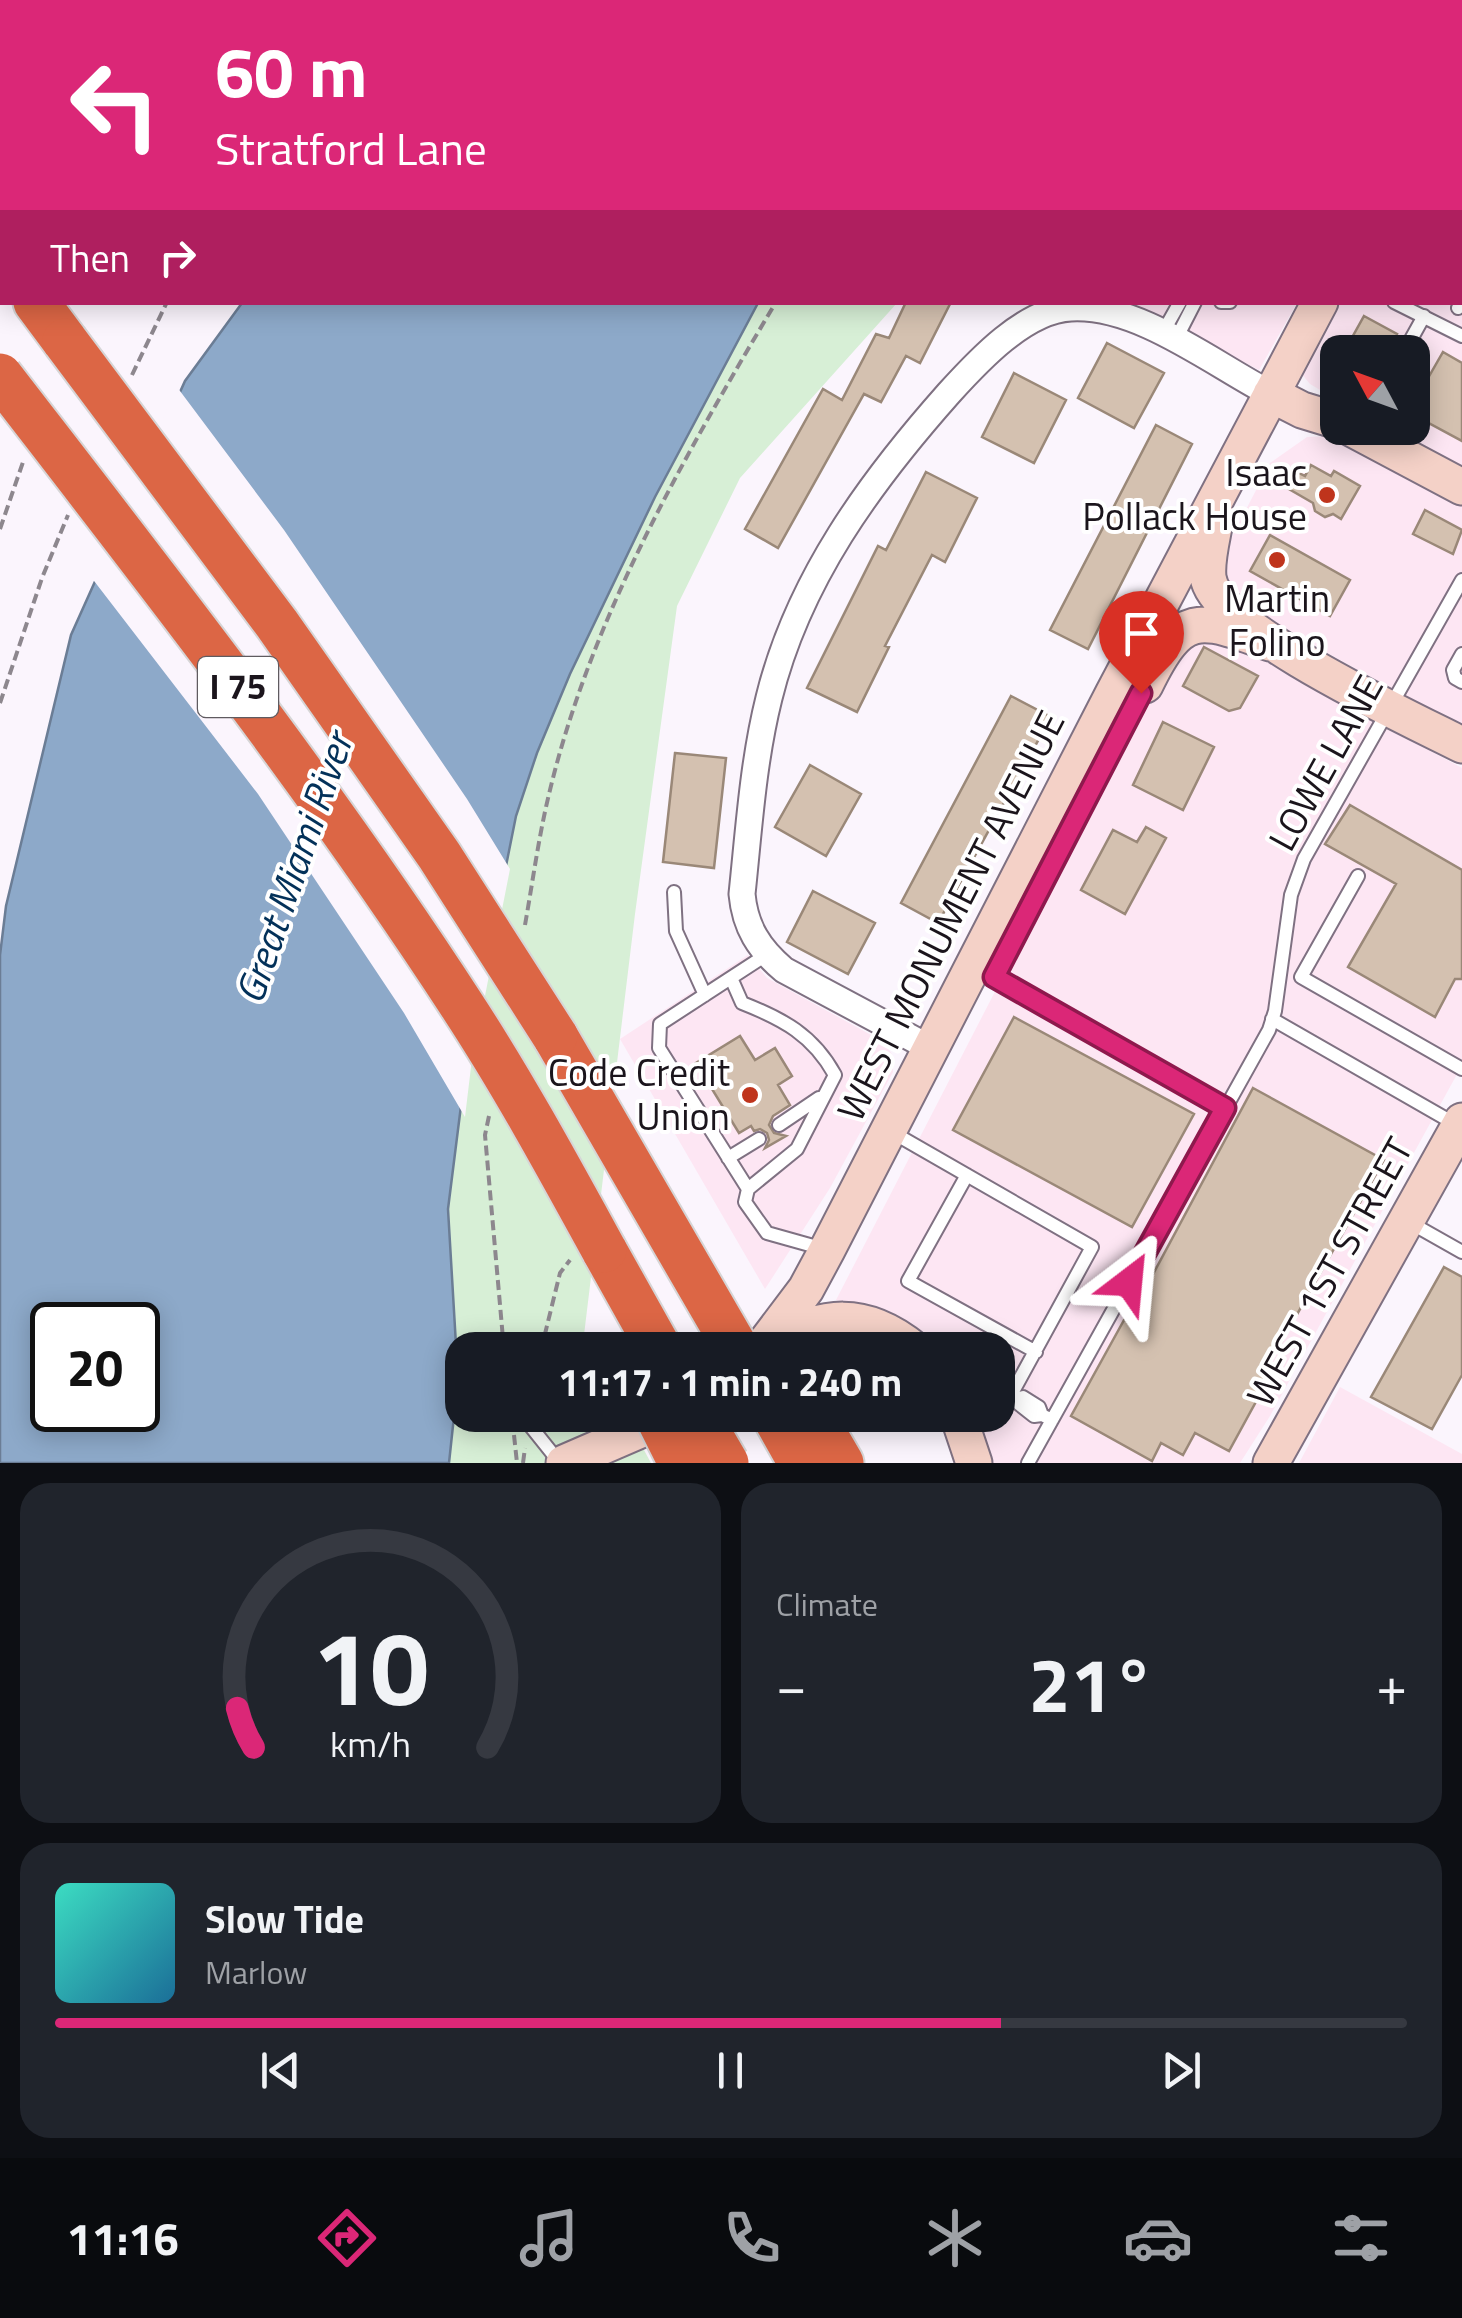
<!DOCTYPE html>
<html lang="en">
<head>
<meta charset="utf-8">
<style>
	body { margin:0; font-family:"Titillium Web",sans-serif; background:#20242c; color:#f1f3f6; height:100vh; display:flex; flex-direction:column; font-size:38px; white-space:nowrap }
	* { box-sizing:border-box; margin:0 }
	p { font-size:32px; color:#9ea1a6 }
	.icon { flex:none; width:55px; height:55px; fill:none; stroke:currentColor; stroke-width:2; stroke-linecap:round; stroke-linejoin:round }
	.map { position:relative; height:1463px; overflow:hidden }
	.sheet { display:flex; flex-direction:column; gap:20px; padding:20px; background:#0d0f14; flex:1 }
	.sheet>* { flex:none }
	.guide { position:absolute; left:0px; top:0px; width:1462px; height:305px; box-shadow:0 5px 25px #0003; background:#db2777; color:#fff; overflow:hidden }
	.needle { width:65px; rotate:311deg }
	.fabs { position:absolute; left:1320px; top:335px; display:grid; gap:20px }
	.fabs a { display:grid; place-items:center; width:110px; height:110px; border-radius:20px; background:#171b24; box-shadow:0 5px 25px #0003; font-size:50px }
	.speed { position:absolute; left:30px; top:1302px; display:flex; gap:20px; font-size:50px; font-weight:700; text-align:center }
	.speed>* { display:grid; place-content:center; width:130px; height:130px; border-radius:50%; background:#171b24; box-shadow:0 5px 25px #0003; line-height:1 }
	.speed .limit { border:5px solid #111; border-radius:15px; background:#fff; color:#111 }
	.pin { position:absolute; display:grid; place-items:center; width:85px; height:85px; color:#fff; margin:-102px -42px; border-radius:50% 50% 50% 0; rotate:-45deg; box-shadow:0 0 10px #0007 }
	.pin .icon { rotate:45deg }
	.me { position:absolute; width:110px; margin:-55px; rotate:29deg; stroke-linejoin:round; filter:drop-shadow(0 0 8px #0008) }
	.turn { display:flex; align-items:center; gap:35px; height:210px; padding:0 50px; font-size:45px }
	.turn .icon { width:130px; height:130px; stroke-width:2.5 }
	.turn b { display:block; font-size:70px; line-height:85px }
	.then { display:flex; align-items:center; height:95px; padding:0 50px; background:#0003; gap:20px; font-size:38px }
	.big { font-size:75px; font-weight:700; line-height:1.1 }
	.sheet .tile { flex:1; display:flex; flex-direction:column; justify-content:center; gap:15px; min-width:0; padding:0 35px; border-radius:30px; background:#20242c }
	.sheet .dial { align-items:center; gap:0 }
	.dial svg { height:260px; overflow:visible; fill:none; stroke:#363941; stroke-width:7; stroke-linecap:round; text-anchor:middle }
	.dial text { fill:#f1f3f6; stroke:none }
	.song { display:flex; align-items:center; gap:30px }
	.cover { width:120px; height:120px; border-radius:15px; background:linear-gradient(135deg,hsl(170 70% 55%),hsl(200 70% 35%)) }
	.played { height:10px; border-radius:5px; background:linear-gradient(90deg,#db2777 70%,#363941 70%) }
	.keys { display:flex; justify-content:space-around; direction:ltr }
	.heat { display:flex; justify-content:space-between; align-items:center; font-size:55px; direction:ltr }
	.sheet .tiles { flex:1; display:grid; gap:20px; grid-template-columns:1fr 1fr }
	.tile:last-child { grid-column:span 2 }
	.trip { position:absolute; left:445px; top:1332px; width:570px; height:100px; border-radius:30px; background:#171b24; box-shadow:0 5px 25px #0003; font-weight:700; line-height:100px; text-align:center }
	.dock { display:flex; height:160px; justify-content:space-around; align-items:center; background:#090b0e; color:#9ea1a6 }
	.dock .icon { width:70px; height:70px }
	.dock .active { color:#db2777 }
	.dock b { font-size:45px; color:#f1f3f6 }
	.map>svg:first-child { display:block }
	.commercial { fill:#fde6f3 }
	.green { fill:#d7efd6 }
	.water { fill:#8da9c9; stroke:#6b7d95; stroke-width:2.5; fill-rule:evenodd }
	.pier { fill:#fbf5fd }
	.building { fill:#d4c1b0; stroke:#9a8878; stroke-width:2.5 }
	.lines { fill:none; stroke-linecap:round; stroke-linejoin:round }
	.lane-casing { stroke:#7f7182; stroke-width:16 }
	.street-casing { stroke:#7f7182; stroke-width:29 }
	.secondary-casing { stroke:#7f7182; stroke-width:39 }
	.highway-casing { stroke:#d6d5d6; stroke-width:49 }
	.path { stroke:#8d878e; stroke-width:4; stroke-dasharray:10 5; stroke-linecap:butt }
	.lane { stroke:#fff; stroke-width:12 }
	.street { stroke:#fff; stroke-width:25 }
	.secondary { stroke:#f4d1c7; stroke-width:35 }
	.highway { stroke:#dc6645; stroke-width:45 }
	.highway-bridge-casing { stroke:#d6d5d6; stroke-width:49; stroke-linecap:butt }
	.highway-bridge { stroke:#dc6645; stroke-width:45 }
	.route-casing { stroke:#8e194d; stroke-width:25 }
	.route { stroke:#db2777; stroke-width:18 }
	.poi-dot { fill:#bf341c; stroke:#fff; stroke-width:4 }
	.labels { text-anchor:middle; stroke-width:8; stroke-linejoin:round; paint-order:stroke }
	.shield { fill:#fff; stroke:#5f5b60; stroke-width:2.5 }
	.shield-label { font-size:35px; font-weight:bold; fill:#1b151c }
	.poi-label { font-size:38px; fill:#1b151c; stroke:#fff; text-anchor:end }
	.street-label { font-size:38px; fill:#1b151c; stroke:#fff }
	.water-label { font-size:40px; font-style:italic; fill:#033159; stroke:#fff }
</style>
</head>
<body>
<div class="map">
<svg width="1462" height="1463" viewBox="0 0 1462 1463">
	<rect width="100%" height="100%" fill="#fbf5fd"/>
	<!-- commercial -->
	<path class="commercial" d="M1462,71V469L1387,428H1412V352H1338L1337,400L1310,384L1300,372L1337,303L1460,302Z
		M1129,303H1297L1259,370Z
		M1334,436L1462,505V728L1227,597L1219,562L1270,463L1307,437Z
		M1218,635L1462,768V1065L1270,1416L1240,1463H983L969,1415H998V1350H933L922,1338L836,1300L1169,654Z
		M748,955L767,978L884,1042L893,1056V1072L830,1188L765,1289L620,1039Z
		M1340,1387L1462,1454V1463H1299Z"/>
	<!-- green -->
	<path class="green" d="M758,303H897L740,478L677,606L635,914L584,1335L592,1350H462V1415H625L651,1463H449L458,1379L448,1209L466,1066L516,816L537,753L570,674L655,497Z"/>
	<!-- water -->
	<path class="water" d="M453,0H1039L451,2Z
		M242,303H758L655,497L570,674L537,753L516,816L466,1066L448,1209L458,1379L449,1463H0V955L6,906L71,635L185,381ZM52,1325H138V1410H52Z"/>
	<!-- pier -->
	<path class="pier" d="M177,387L284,530L467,799L510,869L471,1067L465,1117L404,1013L258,794L91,577Z"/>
	<!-- building -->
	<path class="building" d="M906,302H951L920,363L906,356L881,402L864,394L778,548L745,529L823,389L842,400L876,334L889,338Z
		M1364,316L1397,334L1386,352H1344Z
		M1107,343L1164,373L1134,428L1078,398Z
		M1443,352L1462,363V441L1412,414V406Z
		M1014,373L1066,400L1034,463L982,437Z
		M1156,425L1192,444L1088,649L1050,630Z
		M1311,465L1331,476L1334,471L1360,486L1341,519L1333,514L1325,517L1315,511L1313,503L1282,485L1291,469L1305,476Z
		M926,472L977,498L945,562L932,555L885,646L889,647L857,712L807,688L878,546L886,550Z
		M1425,510L1462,530L1453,554L1413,534Z
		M1270,535L1350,580L1330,616L1250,571Z
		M1204,647L1258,676L1240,708L1229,711L1183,686Z
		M1011,696L1051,717L938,923L901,903Z
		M1163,722L1214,747L1183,810L1133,785Z
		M675,753L726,758L714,868L663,862Z
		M810,765L861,794L826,856L775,827Z
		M1350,805L1462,870V979H1455L1435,1017L1348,967L1396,884L1325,844Z
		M1146,827L1166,838L1125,914L1081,890L1113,830L1137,842Z
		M813,891L875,923L848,974L787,942Z
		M1014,1017L1194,1114L1132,1227L953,1130Z
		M740,1036L755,1060L775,1048L792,1076L778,1085L790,1105L773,1116L769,1125L774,1133L786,1136L765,1148L769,1140L767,1133L760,1129L754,1131L751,1126L739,1133L696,1063Z
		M1253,1088L1384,1160L1264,1373L1270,1376L1229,1451L1195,1433L1183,1455L1161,1443L1152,1461L1071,1416L1134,1302L1137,1304Z
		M1444,1267L1462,1277V1375L1432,1429L1371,1397Z"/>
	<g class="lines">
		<defs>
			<path id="lane" d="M1284,0L1289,2
				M83,2L85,0
				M1221,302H1230
				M1394,302L1462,336
				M1458,308L1462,302
				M1162,334L1180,302
				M1175,341L1195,302
				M1404,352L1424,316
				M1462,654L1453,670L1455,678L1462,682
				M1358,876L1301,977L1462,1069
				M674,892L676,931L705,995
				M766,955L660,1024L659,1048L748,1189L745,1202L767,1233L824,1249
				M974,967L1225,1108
				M731,978L742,1003C783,1019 813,1035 835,1075L797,1149L748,1189
				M1272,1019L1457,1125
				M779,1125L819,1098
				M890,1131L1092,1247L1010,1397L1034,1416L1042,1415L1052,1420
				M728,1158L759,1139
				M967,1175L908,1281L1036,1352
				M1409,1222L1462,1252
				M1016,1400L1023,1397L1039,1407L1042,1415
				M511,1418L528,1423L560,1463
				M1028,1463L1269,1030L1275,1011L1291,895L1304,859L1462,580"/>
			<path id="street" d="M0,22L2,25
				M930,1048L784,970C759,949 745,927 742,894C749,828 753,762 769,698C798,580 870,482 949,393C978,361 1025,310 1071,308C1138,304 1213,364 1271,394"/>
			<path id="secondary" d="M189,2L191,0
				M1460,50L1462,47
				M0,222L2,219
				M1271,394L1302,410L1338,421
				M1351,428L1462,487
				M1216,516C1213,535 1206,559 1208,577C1215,629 1413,720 1462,745
				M1145,685C1181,611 1198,616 1270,643
				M770,1345C822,1313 865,1309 915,1350
				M760,1350L806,1289L827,1250L1113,694L1320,302
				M958,1415L974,1463
				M564,1463L675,1415
				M1271,1463L1462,1121"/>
			<path id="highway" d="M0,255L2,259
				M36,302L65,341
				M555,1036L737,1350
				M604,1250L660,1350
				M774,1415L801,1463
				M813,1415L841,1463"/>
		</defs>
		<!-- lane casing -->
		<use href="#lane" class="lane-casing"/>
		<!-- street casing -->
		<use href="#street" class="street-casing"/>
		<!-- secondary casing -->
		<use href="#secondary" class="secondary-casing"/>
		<!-- highway casing -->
		<use href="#highway" class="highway-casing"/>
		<!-- path -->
		<path class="path" d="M266,2L268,0
			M356,2L358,0
			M1049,2L1050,0
			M132,375L167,302
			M0,529L23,462
			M0,703L42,578L68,515
			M525,925C533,880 539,834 550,790C592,616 685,455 776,302
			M489,1116L485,1135L504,1350
			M541,1350L560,1273L570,1260
			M514,1435L517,1463
			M523,1463L525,1448"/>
		<!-- lane -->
		<use href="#lane" class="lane"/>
		<!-- street -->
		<use href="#street" class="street"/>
		<!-- secondary -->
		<use href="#secondary" class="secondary"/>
		<!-- highway -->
		<use href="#highway" class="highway"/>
		<defs>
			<path id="highway-bridge" d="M65,341L277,624L439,855L555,1036
				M0,376C159,582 321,788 463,1007C514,1085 559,1168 604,1250
				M657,1415L681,1463
				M698,1415L726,1463"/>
		</defs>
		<!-- highway-bridge casing -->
		<use href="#highway-bridge" class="highway-bridge-casing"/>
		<!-- highway-bridge -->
		<use href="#highway-bridge" class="highway-bridge"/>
	</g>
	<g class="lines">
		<defs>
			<path id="route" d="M1129,1282L1225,1108L994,977L1141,693"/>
		</defs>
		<!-- route casing -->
		<use href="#route" class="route-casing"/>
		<!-- route -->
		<use href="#route" class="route"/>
	</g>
	<!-- markers -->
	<g class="poi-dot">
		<circle cx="1327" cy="495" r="10"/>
		<circle cx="1277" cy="560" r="10"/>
		<circle cx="750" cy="1095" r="10"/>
	</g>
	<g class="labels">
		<!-- shield labels -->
		<rect class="shield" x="198" y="657" width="80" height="60" rx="8"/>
		<g class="shield-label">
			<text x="238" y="699">I 75</text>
		</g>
		<!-- poi labels -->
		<g class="poi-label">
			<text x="1307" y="486">Isaac<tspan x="1307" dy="44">Pollack House</tspan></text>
			<text x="1277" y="612" text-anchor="middle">Martin<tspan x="1277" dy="44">Folino</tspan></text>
			<text x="730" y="1086">Code Credit<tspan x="730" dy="44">Union</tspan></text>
		</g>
		<!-- street labels -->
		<g class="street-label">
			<text transform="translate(1326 763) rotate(-61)" y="13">LOWE LANE</text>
			<text transform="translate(951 916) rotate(-63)" y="13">WEST MONUMENT AVENUE</text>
			<text transform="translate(1330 1272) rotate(-61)" y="13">WEST 1ST STREET</text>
		</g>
		<!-- water labels -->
		<g class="water-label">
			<text transform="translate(294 868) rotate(-71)" y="14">Great Miami River</text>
		</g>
	</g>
</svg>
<div class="fabs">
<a><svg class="needle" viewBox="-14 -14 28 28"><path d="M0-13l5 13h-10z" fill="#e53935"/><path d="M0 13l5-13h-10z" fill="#9ea1a6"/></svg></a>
</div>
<div class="speed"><div class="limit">20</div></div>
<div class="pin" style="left:1141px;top:693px;background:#d93025"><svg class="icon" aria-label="arrive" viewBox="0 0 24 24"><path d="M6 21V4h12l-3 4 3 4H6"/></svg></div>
<svg class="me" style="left:1129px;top:1282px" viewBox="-20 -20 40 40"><path d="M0-17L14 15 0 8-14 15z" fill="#db2777" stroke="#fff" stroke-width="4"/></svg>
<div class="trip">11:17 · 1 min · 240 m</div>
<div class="guide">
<div class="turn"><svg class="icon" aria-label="left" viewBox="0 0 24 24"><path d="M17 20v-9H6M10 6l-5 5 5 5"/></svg><div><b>60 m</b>Stratford Lane</div></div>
<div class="then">Then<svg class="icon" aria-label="right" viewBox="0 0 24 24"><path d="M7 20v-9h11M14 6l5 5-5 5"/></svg></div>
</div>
</div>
<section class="sheet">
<div class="tiles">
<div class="tile dial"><svg viewBox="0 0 100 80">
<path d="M14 69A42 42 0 1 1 86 69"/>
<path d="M14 69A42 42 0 0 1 9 57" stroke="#db2777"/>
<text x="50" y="56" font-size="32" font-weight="700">10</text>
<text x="50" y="72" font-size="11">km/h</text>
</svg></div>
<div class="tile"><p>Climate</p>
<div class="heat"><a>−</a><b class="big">21°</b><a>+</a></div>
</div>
<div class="tile">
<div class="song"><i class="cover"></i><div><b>Slow Tide</b><p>Marlow</p></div></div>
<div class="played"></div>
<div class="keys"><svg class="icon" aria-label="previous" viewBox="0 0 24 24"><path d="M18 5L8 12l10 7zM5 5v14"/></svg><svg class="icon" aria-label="pause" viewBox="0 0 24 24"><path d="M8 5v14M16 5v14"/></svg><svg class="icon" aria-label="next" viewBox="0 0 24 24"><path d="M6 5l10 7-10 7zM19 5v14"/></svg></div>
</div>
</div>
</section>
<nav class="dock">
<b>11:16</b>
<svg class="icon active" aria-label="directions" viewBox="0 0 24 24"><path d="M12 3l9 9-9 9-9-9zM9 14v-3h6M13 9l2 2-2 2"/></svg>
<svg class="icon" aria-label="music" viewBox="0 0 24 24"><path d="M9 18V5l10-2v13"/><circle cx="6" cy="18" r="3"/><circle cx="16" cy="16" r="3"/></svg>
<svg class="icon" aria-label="phone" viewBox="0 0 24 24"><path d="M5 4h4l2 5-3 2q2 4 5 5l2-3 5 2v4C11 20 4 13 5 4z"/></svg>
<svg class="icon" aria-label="climate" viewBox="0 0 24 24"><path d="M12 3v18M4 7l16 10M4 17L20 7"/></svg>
<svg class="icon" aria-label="car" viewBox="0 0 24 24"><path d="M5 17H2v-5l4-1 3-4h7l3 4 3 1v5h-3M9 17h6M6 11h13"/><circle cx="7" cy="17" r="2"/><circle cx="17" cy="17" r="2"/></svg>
<svg class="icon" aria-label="filters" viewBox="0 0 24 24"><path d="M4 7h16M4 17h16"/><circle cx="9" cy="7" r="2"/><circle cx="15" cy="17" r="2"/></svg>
</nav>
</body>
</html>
